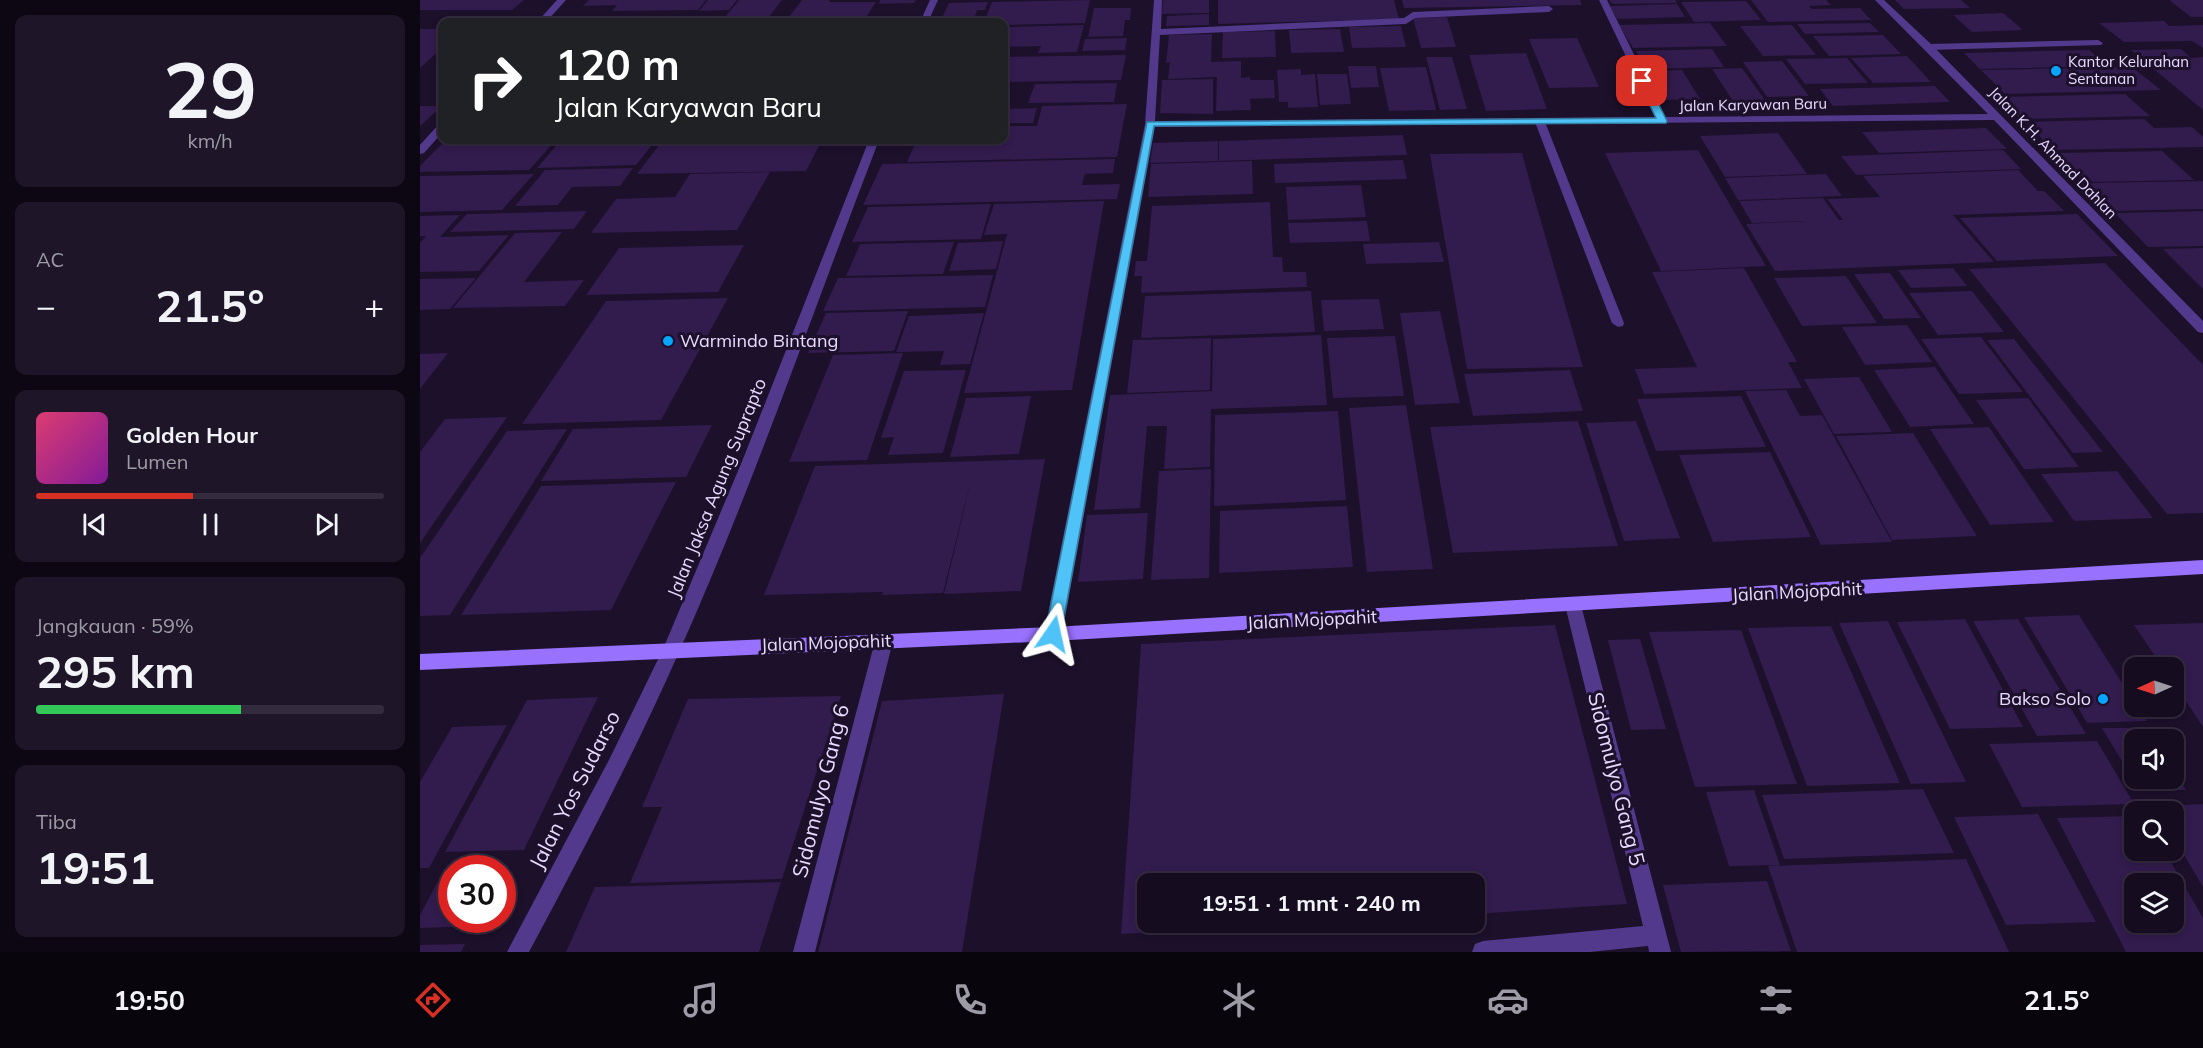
<!DOCTYPE html>
<html lang="id">
<head>
<meta charset="utf-8">
<style>
	body { margin:0; font-family:Mulish,sans-serif; background:#1e1529; color:#f1f3f6; height:100vh; display:flex; flex-direction:column; font-size:22px; white-space:nowrap }
	* { box-sizing:border-box; margin:0 }
	p { font-size:20px; color:#9d9ba5 }
	.icon { flex:none; width:33px; height:33px; fill:none; stroke:currentColor; stroke-width:2; stroke-linecap:round; stroke-linejoin:round }
	.map { position:relative; flex:1; overflow:hidden }
	.side { display:flex; flex-direction:column; gap:15px; padding:15px; background:#0c0712; width:420px }
	.side>* { flex:none }
	.guide { position:absolute; left:18px; top:18px; width:570px; height:126px; border-radius:12px; box-shadow:0 3px 9px #0003,0 0 0 2px #342c3e; background:#202124; color:#fff; overflow:hidden }
	.needle { width:39px; rotate:267deg }
	.fabs { position:absolute; left:1704px; top:657px; display:grid; gap:12px }
	.fabs a { display:grid; place-items:center; width:60px; height:60px; border-radius:12px; background:#150c20; box-shadow:0 3px 9px #0003,0 0 0 2px #342c3e; font-size:30px }
	.speed { position:absolute; left:18px; top:855px; display:flex; gap:12px; font-size:30px; font-weight:700; text-align:center }
	.speed>* { display:grid; place-content:center; width:78px; height:78px; border-radius:50%; background:#150c20; box-shadow:0 3px 9px #0003,0 0 0 2px #342c3e; line-height:1 }
	.speed .limit { border:9px solid #d22; background:#fff; color:#111 }
	.pin { position:absolute; display:grid; place-items:center; width:51px; height:51px; color:#fff; margin:-26px; border-radius:12px; box-shadow:0 3px 9px #0006 }
	.me { position:absolute; width:66px; margin:-33px; rotate:11deg; stroke-linejoin:round; filter:drop-shadow(0 0 4px #0008) }
	.turn { display:flex; align-items:center; gap:21px; height:126px; padding:0 18px; font-size:27px }
	.turn .icon { width:78px; height:78px; stroke-width:2.5 }
	.turn b { display:block; font-size:42px; line-height:51px }
	.big { font-size:45px; font-weight:700; line-height:1.1 }
	.side .card { flex:1; display:flex; flex-direction:column; justify-content:center; gap:9px; min-width:0; padding:0 21px; border-radius:12px; background:#1e1529 }
	.side .dial { align-items:center; gap:0 }
	.dial b { font-size:78px; line-height:1 }
	.song { display:flex; align-items:center; gap:18px }
	.cover { width:72px; height:72px; border-radius:9px; background:linear-gradient(135deg,hsl(340 70% 55%),hsl(290 70% 35%)) }
	.played { height:6px; border-radius:3px; background:linear-gradient(90deg,#d93025 45%,#342c3e 45%) }
	.keys { display:flex; justify-content:space-around; direction:ltr }
	.heat { display:flex; justify-content:space-between; align-items:center; font-size:33px; direction:ltr }
	.charge { height:9px; border-radius:4px; background:linear-gradient(90deg,#34c759 59%,#342c3e 0) }
	.trip { position:absolute; left:717px; top:873px; width:348px; height:60px; border-radius:12px; background:#150c20; box-shadow:0 3px 9px #0003,0 0 0 2px #342c3e; font-weight:700; line-height:60px; text-align:center }
	.menu { display:flex; height:96px; justify-content:space-around; align-items:center; background:#08050d; color:#9d9ba5 }
	.menu .icon { width:42px; height:42px }
	.menu .on { color:#d93025 }
	.menu b { font-size:27px; color:#f1f3f6 }
	main { display:flex; flex:1; min-height:0 }
	.map>svg:first-child { display:block }
	.building { fill:#321b4d; fill-rule:evenodd }
	.lines { fill:none; stroke-linecap:round; stroke-linejoin:round }
	.service { fill:#52398c; fill-rule:evenodd }
	.minor { fill:#52398c; fill-rule:evenodd }
	.tertiary { fill:#52398c; fill-rule:evenodd }
	.secondary { fill:#9971ff; fill-rule:evenodd }
	.route { fill:#4fc3f7; stroke:#337fa1; stroke-width:1.5 }
	.poi-dot { fill:#06a6ff; stroke:#1c102b; stroke-width:2 }
	.labels { text-anchor:middle; stroke-width:6; stroke-linejoin:round; paint-order:stroke }
	.far-poi-label { font-size:15px; fill:#e8daff; stroke:#1c102b; text-anchor:start }
	.far-street-label { font-size:15px; fill:#e8daff; stroke:#1c102b }
	.poi-label { font-size:18px; fill:#e8daff; stroke:#1c102b; text-anchor:start }
	.street-label { font-size:18px; fill:#e8daff; stroke:#1c102b }
	.near-street-label { font-size:21px; fill:#e8daff; stroke:#1c102b }
</style>
</head>
<body>
<main>
<section class="side">
<div class="card dial"><b>29</b><p>km/h</p></div>
<div class="card"><p>AC</p>
<div class="heat"><a>−</a><b class="big">21.5°</b><a>+</a></div>
</div>
<div class="card">
<div class="song"><i class="cover"></i><div><b>Golden Hour</b><p>Lumen</p></div></div>
<div class="played"></div>
<div class="keys"><svg class="icon" aria-label="previous" viewBox="0 0 24 24"><path d="M18 5L8 12l10 7zM5 5v14"/></svg><svg class="icon" aria-label="pause" viewBox="0 0 24 24"><path d="M8 5v14M16 5v14"/></svg><svg class="icon" aria-label="next" viewBox="0 0 24 24"><path d="M6 5l10 7-10 7zM19 5v14"/></svg></div>
</div>
<div class="card"><p>Jangkauan · 59%</p><b class="big">295 km</b><div class="charge"></div></div>
<div class="card"><p>Tiba</p><b class="big">19:51</b></div>
</section>
<div class="map">
<svg width="1783" height="952" viewBox="0 0 1783 952">
	<rect width="100%" height="100%" fill="#1c102b"/>
	<!-- building -->
	<path class="building" d="M0,0H104L92,10H0Z
		M169,0H286L278,10L192,11L197,5L163,6Z
		M288,0H317L309,10L279,11Z
		M319,0H362L345,22H301Z
		M382,0H410L409,2H456L443,22H365Z
		M460,0H496L494,3L459,4Z
		M670,0L665,23L584,25V22H564L572,2Z
		M743,0H789V13L742,14Z
		M798,0H974L979,19L798,24Z
		M982,0H1160L1162,5L984,8Z
		M1189,0H1255L1257,3L1192,4Z
		M1331,0H1406L1411,5L1389,6L1392,9L1440,8L1451,20L1348,22Z
		M1475,0H1541L1550,8L1484,9Z
		M1749,0H1783V17H1771Z
		M1326,1L1341,20L1274,22L1261,2Z
		M568,2L565,10H557L554,19H547L546,22H520L529,3Z
		M1257,4L1265,17L1197,19L1190,6Z
		M674,8H711L710,20H705L703,36L668,37Z
		M1583,13L1603,30L1552,32L1533,15Z
		M789,14V25L746,26L747,16Z
		M1027,17L1036,47L1001,48L993,18Z
		M197,18L193,22H132L137,19Z
		M1744,21L1749,26L1783,25V48L1772,41L1704,42L1679,23Z
		M1290,23L1307,46L1213,48L1199,25Z
		M1450,23L1459,32L1385,34L1377,24Z
		M664,25L657,52L618,53L621,46L584,47V27Z
		M1372,25L1396,55L1343,56L1320,26Z
		M981,26L986,47L932,48L929,27Z
		M0,29H22V48L0,68Z
		M920,29L924,52L871,53L869,30Z
		M855,31L856,57L802,58L803,32Z
		M792,34L791,62L821,61V78L830,77V80H854L855,98L830,99L831,110L796,111L797,77L748,79L750,62L746,63L749,35Z
		M1463,35L1481,54L1409,56L1393,36Z
		M707,38L705,50L662,51L665,39Z
		M1157,38L1179,87L1129,88L1109,39Z
		M1292,49L1304,67L1227,69L1216,51Z
		M1761,49L1771,58L1783,57V110L1711,50Z
		M1669,50L1689,66L1560,69L1544,53Z
		M1106,53L1127,109L1066,111L1049,55Z
		M706,55L701,80L584,82V57Z
		M1487,56L1511,82L1453,83L1431,58Z
		M1006,57H1032L1047,109L1020,110Z
		M1427,58L1448,83L1385,84L1366,59Z
		M1362,61L1389,96L1347,97L1323,62Z
		M928,66H956L959,87L931,88Z
		M1006,67L1016,110L969,111L960,68Z
		M1712,67L1741,90L1585,94L1561,70Z
		M1322,68L1347,103L1315,104L1292,69Z
		M881,69V75L895,74L898,107L868,108V102H859L857,70Z
		M1262,70L1280,99L1238,100L1222,71Z
		M897,74H927L931,104L900,105Z
		M793,79V114L740,113L742,80Z
		M697,83L694,102L608,103L615,84Z
		M1515,86L1530,102L1413,106L1400,89Z
		M1705,94L1730,116L1599,119L1578,97Z
		M707,104L697,157L487,162L494,146L535,145L537,140H584V126H617L622,106Z
		M0,106H22L0,126Z
		M617,108L613,123H584V109Z
		M1724,119L1734,128L1772,127L1783,137V147L1633,150L1606,122Z
		M1566,128L1587,149L1459,153L1442,132Z
		M1358,133L1387,174L1305,177L1280,136Z
		M983,135L987,155L799,161V141Z
		M136,140L109,170L0,172V166L25,141Z
		M141,140H236L216,165L117,168Z
		M243,140H402L386,171L217,174Z
		M798,141V161L730,163L733,143Z
		M1278,150L1309,203L1346,266L1241,271L1185,153Z
		M1583,150L1601,169L1436,175L1421,156Z
		M1742,151L1774,180L1666,182L1637,153Z
		M1102,153L1114,197L1163,367L1047,369L1010,154Z
		M695,159L693,173L665,174L662,185L700,184L697,199L443,205L462,164Z
		M983,160L987,179L855,183L854,164Z
		M832,161L833,194L728,197L731,164Z
		M213,168L200,186L152,187L138,205L95,206L125,170Z
		M1598,170L1618,191H1624L1644,211L1533,215L1574,262L1355,271L1326,224L1388,221L1332,223L1319,201L1403,198L1419,220H1423L1407,199L1460,197L1443,176Z
		M350,172L317,230L171,233L196,199L255,197L270,174Z
		M114,174L82,210L0,212V176Z
		M1406,174L1422,196L1318,200L1305,178Z
		M1783,181V209L1695,211L1667,183Z
		M941,185L946,217L868,220L866,187Z
		M684,201L652,390L544,393L587,234L564,235L574,204Z
		M850,202L853,257H862L863,272H886L887,287L721,293L722,276H714L716,261H727L732,206Z
		M571,204L561,239L432,242L448,207Z
		M167,211L154,229L30,232L47,214Z
		M1783,211V246L1728,247L1695,213Z
		M1657,214L1698,256L1577,261L1540,218Z
		M40,215L20,237L89,235L59,271L0,272V243L6,236H0V216Z
		M947,221L950,241L870,243L868,223Z
		M142,232L104,282L164,280L145,306L33,308L95,233Z
		M583,241L576,269L529,271L538,243Z
		M534,242L523,274L426,276L440,244Z
		M1019,242L1024,262L946,264L943,244Z
		M324,245L298,292L166,295L199,248Z
		M1783,248V289L1743,249Z
		M1685,263L1783,365V513L1747,514L1549,269Z
		M1324,268L1377,362H1368L1382,388L1224,394L1215,369L1277,367L1232,272Z
		M1533,268L1547,286L1491,288L1478,270Z
		M1470,273L1501,318L1464,319L1434,274Z
		M573,275L565,307L403,311L418,278Z
		M1426,276L1457,323L1382,326L1354,278Z
		M56,278L30,309L0,310V279Z
		M891,291L895,332L721,338L725,296Z
		M1552,291L1584,332L1518,335L1489,293Z
		M308,298L241,420L102,424L186,301Z
		M959,299L964,329L904,331L901,300Z
		M488,311L474,351L388,353L406,313Z
		M1020,311L1040,403L995,405L980,313Z
		M564,313L550,364L520,365L524,351L476,352L489,316Z
		M1487,325L1512,362L1445,365L1422,327Z
		M901,335L907,405L791,409L790,467L744,469L747,426H727L720,508L674,510L690,395L792,391L793,339Z
		M975,336L984,396L913,398L907,338Z
		M1561,337L1603,392L1539,394L1501,339Z
		M791,338L790,390L707,393L713,340Z
		M1594,339L1683,452L1653,453L1567,340Z
		M28,353L0,389V354Z
		M483,353L447,460L369,462L413,355Z
		M1515,367L1554,424L1490,427L1454,370Z
		M546,370L523,453L468,455L474,437L461,438L484,371Z
		M1150,370L1163,411L1053,416L1044,374Z
		M1439,377L1472,432L1414,434L1384,379Z
		M1366,390L1380,416L1402,415L1472,542L1401,545L1325,391Z
		M611,396L599,454L530,457L546,398Z
		M1321,396L1346,447L1236,451L1217,399Z
		M1608,398L1659,467L1604,469L1556,400Z
		M986,405L1013,569L947,572L929,408Z
		M918,411L926,500L794,506L795,415Z
		M87,417L0,543V452L25,419Z
		M1158,421L1198,546L1033,553L1010,427Z
		M1216,421L1260,538L1204,541L1166,423Z
		M292,425L266,477L121,481L153,429Z
		M1569,427L1634,522L1570,525L1510,429Z
		M147,429L30,615L0,616V558L87,431Z
		M1493,433L1557,536L1472,540L1416,436Z
		M1350,452L1391,537L1293,542L1259,455Z
		M625,459L601,591L524,594L552,476L523,593L462,595L463,592L344,595L395,466Z
		M791,469L789,578L731,580L739,471Z
		M1697,471L1733,518L1654,521L1621,474Z
		M256,482L191,610L41,615L121,486Z
		M927,506L933,567L799,573L800,511Z
		M728,513L723,579L658,582L667,515Z
		M1659,615L1714,702V706H1717L1727,721L1667,723L1604,617Z
		M1545,619L1603,727L1530,729L1477,622Z
		M1598,619L1666,734L1617,736L1553,621Z
		M1468,621L1546,782L1491,784L1419,623Z
		M1783,623V727L1754,683V668H1743L1714,625Z
		M1135,625L1207,904L1054,914V884H728V922L875,924L701,934L721,644Z
		M1411,626L1480,783L1387,786L1328,628Z
		M1321,630L1377,784L1275,787L1229,632Z
		M1220,639L1246,729L1211,730L1188,640Z
		M584,694L542,952H398L462,701Z
		M421,696L362,879L210,883L242,807H222L268,699Z
		M178,697L104,850L25,852L107,700Z
		M87,725L9,868H0V782L32,727Z
		M1682,728H1726L1734,740H1714V778H1754V770L1766,790L1720,791Z
		M1677,741L1714,804L1602,807L1569,744Z
		M1503,789L1534,853L1364,859L1342,795Z
		M1334,790L1360,865L1309,866L1286,792Z
		M1783,804V887L1754,838V812H1737L1734,806Z
		M1618,814L1676,922L1586,925L1534,817Z
		M1714,816V850H1744L1783,918V952H1706L1637,818ZM1714,884H1754V922H1714Z
		M1546,859L1589,952H1377L1348,866Z
		M89,866L82,879V868H62V867Z
		M25,868H32V920H62L59,926L0,928V915Z
		M1347,881L1371,951L1261,952L1243,885Z
		M361,882L339,952H146L175,887Z
		M45,944L41,952H0V945Z"/>
	<g class="lines">
		<!-- service -->
		<path class="service" d="M1678,40L1683,43L1681,45L1509,50L1504,47L1509,44Z
			M1120,119L1125,122L1204,323L1203,326L1198,327L1192,323L1115,122Z"/>
		<!-- minor -->
		<path class="minor" d="M734,0H742L741,29L984,18L993,12L1129,6L1133,9L1129,12L995,18L986,24L740,35L735,121L1235,117L1179,0H1187L1245,117L1568,114L1455,0H1464L1512,45L1783,321V333L1778,332L1574,120L735,127L642,634L639,639L633,641L627,639L624,634L725,124Z
			M1153,598L1159,600L1161,605L1251,952H1229L1228,946L1170,952H1052L1055,944L1063,941L1223,926L1145,605L1147,600Z
			M464,634L470,636L473,641L395,952H373L455,641L458,636Z"/>
		<!-- tertiary -->
		<path class="tertiary" d="M137,0H146L126,22H117Z
			M510,0H518L508,22H500Z
			M22,124V133L4,153L0,154V145L18,125Z
			M449,140H459C393,311 334,484 259,652C214,754 162,853 109,952H87L190,758L243,649L323,459Z"/>
		<!-- secondary -->
		<path class="secondary" d="M1783,560V574L633,641L0,670V654L633,627Z"/>
	</g>
	<!-- route -->
	<path class="route" d="M1222,78L1227,81L1247,121L1246,123L734,126L641,634L639,638L633,640L628,638L625,634L727,122L1236,118L1218,81Z"/>
	<!-- markers -->
	<g class="poi-dot">
		<circle cx="1636" cy="71" r="6"/>
		<circle cx="248" cy="341" r="6"/>
		<circle cx="1683" cy="699" r="6"/>
	</g>
	<g class="labels">
		<!-- far-poi labels -->
		<g class="far-poi-label">
			<text x="1648" y="67">Kantor Kelurahan<tspan x="1648" dy="17">Sentanan</tspan></text>
		</g>
		<!-- far-street labels -->
		<g class="far-street-label">
			<text transform="translate(1333 105) rotate(-1)" y="5">Jalan Karyawan Baru</text>
			<text transform="translate(1633 153) rotate(46)" y="5">Jalan K.H. Ahmad Dahlan</text>
		</g>
		<!-- poi labels -->
		<g class="poi-label">
			<text x="260" y="347">Warmindo Bintang</text>
			<text x="1671" y="705" text-anchor="end">Bakso Solo</text>
		</g>
		<!-- street labels -->
		<g class="street-label">
			<text transform="translate(297 488) rotate(-68)" y="6">Jalan Jaksa Agung Suprapto</text>
			<text transform="translate(1377 592) rotate(-3)" y="6">Jalan Mojopahit</text>
			<text transform="translate(892 620) rotate(-3)" y="6">Jalan Mojopahit</text>
			<text transform="translate(406 643) rotate(-2)" y="6">Jalan Mojopahit</text>
		</g>
		<!-- near-street labels -->
		<g class="near-street-label">
			<text transform="translate(1196 779) rotate(76)" y="7">Sidomulyo Gang 5</text>
			<text transform="translate(155 790) rotate(-63)" y="7">Jalan Yos Sudarso</text>
			<text transform="translate(401 791) rotate(-76)" y="7">Sidomulyo Gang 6</text>
		</g>
	</g>
</svg>
<div class="fabs">
<a><svg class="needle" viewBox="-14 -14 28 28"><path d="M0-13l5 13h-10z" fill="#e53935"/><path d="M0 13l5-13h-10z" fill="#9d9ba5"/></svg></a>
<a><svg class="icon" aria-label="sound" viewBox="0 0 24 24"><path d="M4 9h4l5-4v14l-5-4H4zM17 9q2 3 0 6"/></svg></a>
<a><svg class="icon" aria-label="search" viewBox="0 0 24 24"><circle cx="10" cy="10" r="6"/><path d="M15 15l6 6"/></svg></a>
<a><svg class="icon" aria-label="layers" viewBox="0 0 24 24"><path d="M12 4l9 5-9 5-9-5zM3 14l9 5 9-5"/></svg></a>
</div>
<div class="speed"><div class="limit">30</div></div>
<div class="pin" style="left:1222px;top:81px;background:#d93025"><svg class="icon" aria-label="arrive" viewBox="0 0 24 24"><path d="M6 21V4h12l-3 4 3 4H6"/></svg></div>
<svg class="me" style="left:633px;top:634px" viewBox="-20 -20 40 40"><path d="M0-17L14 15 0 8-14 15z" fill="#4fc3f7" stroke="#fff" stroke-width="4"/></svg>
<div class="trip">19:51 · 1 mnt · 240 m</div>
<div class="guide">
<div class="turn"><svg class="icon" aria-label="right" viewBox="0 0 24 24"><path d="M7 20v-9h11M14 6l5 5-5 5"/></svg><div><b>120 m</b>Jalan Karyawan Baru</div></div>
</div>
</div>
</main>
<nav class="menu">
<b>19:50</b>
<svg class="icon on" aria-label="directions" viewBox="0 0 24 24"><path d="M12 3l9 9-9 9-9-9zM9 14v-3h6M13 9l2 2-2 2"/></svg>
<svg class="icon" aria-label="music" viewBox="0 0 24 24"><path d="M9 18V5l10-2v13"/><circle cx="6" cy="18" r="3"/><circle cx="16" cy="16" r="3"/></svg>
<svg class="icon" aria-label="phone" viewBox="0 0 24 24"><path d="M5 4h4l2 5-3 2q2 4 5 5l2-3 5 2v4C11 20 4 13 5 4z"/></svg>
<svg class="icon" aria-label="climate" viewBox="0 0 24 24"><path d="M12 3v18M4 7l16 10M4 17L20 7"/></svg>
<svg class="icon" aria-label="car" viewBox="0 0 24 24"><path d="M5 17H2v-5l4-1 3-4h7l3 4 3 1v5h-3M9 17h6M6 11h13"/><circle cx="7" cy="17" r="2"/><circle cx="17" cy="17" r="2"/></svg>
<svg class="icon" aria-label="filters" viewBox="0 0 24 24"><path d="M4 7h16M4 17h16"/><circle cx="9" cy="7" r="2"/><circle cx="15" cy="17" r="2"/></svg>
<b>21.5°</b>
</nav>
</body>
</html>
